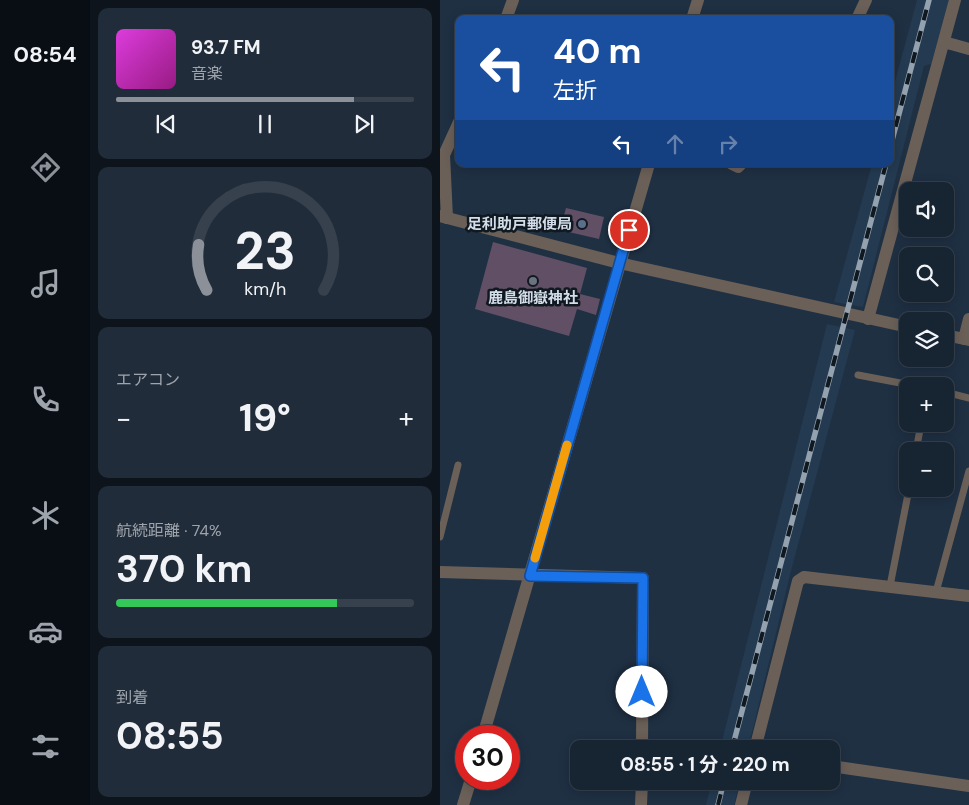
<!DOCTYPE html>
<html lang="ja">
<head>
<meta charset="utf-8">
<style>
	body { margin:0; font-family:"DM Sans","Noto Sans JP",sans-serif; background:#202c3a; color:#f1f3f6; height:100vh; display:flex; flex-direction:column; font-size:19px; white-space:nowrap }
	* { box-sizing:border-box; margin:0 }
	p { font-size:16px; color:#9ea4ac }
	.icon { flex:none; width:28px; height:28px; fill:none; stroke:currentColor; stroke-width:2; stroke-linecap:round; stroke-linejoin:round }
	.map { position:relative; flex:1; overflow:hidden }
	.drawer { display:flex; flex-direction:column; gap:8px; padding:8px; background:#0d141c; width:350px }
	.drawer>* { flex:none }
	.guide { position:absolute; left:15px; top:15px; width:439px; height:152px; border-radius:10px; box-shadow:0 2px 12px #0003,0 0 0 1px #36414d; background:#1a4fa0; color:#fff; overflow:hidden }
	.buttons { position:absolute; left:459px; top:182px; display:grid; gap:10px }
	.buttons a { display:grid; place-items:center; width:55px; height:55px; border-radius:10px; background:#172432; box-shadow:0 2px 12px #0003,0 0 0 1px #36414d; font-size:25px }
	.speed { position:absolute; left:15px; top:725px; display:flex; gap:10px; font-size:25px; font-weight:700; text-align:center }
	.speed>* { display:grid; place-content:center; width:65px; height:65px; border-radius:50%; background:#172432; box-shadow:0 2px 12px #0003,0 0 0 1px #36414d; line-height:1 }
	.speed .limit { border:8px solid #d22; background:#fff; color:#111 }
	.pin { position:absolute; display:grid; place-items:center; width:42px; height:42px; color:#fff; margin:-21px; border:2px solid #fff; border-radius:50%; box-shadow:0 1px 5px #0007 }
	.me { position:absolute; width:55px; margin:-28px; rotate:0deg; stroke-linejoin:round; filter:drop-shadow(0 0 4px #0008) }
	.turn { display:flex; align-items:center; gap:18px; height:105px; padding:0 15px; font-size:22px }
	.turn .icon { width:65px; height:65px; stroke-width:2.5 }
	.turn b { display:block; font-size:35px; line-height:42px }
	.lanes { display:flex; align-items:center; height:48px; padding:0 15px; background:#0003; justify-content:center; gap:25px; direction:ltr }
	.lanes .off { opacity:.35 }
	.big { font-size:38px; font-weight:700; line-height:1.1 }
	.drawer .card { flex:1; display:flex; flex-direction:column; justify-content:center; gap:8px; min-width:0; padding:0 18px; border-radius:10px; background:#202c3a }
	.drawer .dial { align-items:center; gap:0 }
	.dial svg { height:130px; overflow:visible; fill:none; stroke:#36414d; stroke-width:7; stroke-linecap:round; text-anchor:middle }
	.dial text { fill:#f1f3f6; stroke:none }
	.song { display:flex; align-items:center; gap:15px }
	.cover { width:60px; height:60px; border-radius:8px; background:linear-gradient(135deg,hsl(300 70% 55%),hsl(310 70% 35%)) }
	.played { height:5px; border-radius:2px; background:linear-gradient(90deg,#8c9099 80%,#36414d 80%) }
	.keys { display:flex; justify-content:space-around; direction:ltr }
	.heat { display:flex; justify-content:space-between; align-items:center; font-size:28px; direction:ltr }
	.charge { height:8px; border-radius:4px; background:linear-gradient(90deg,#34c759 74%,#36414d 0) }
	.trip { position:absolute; left:130px; top:740px; width:270px; height:50px; border-radius:10px; background:#172432; box-shadow:0 2px 12px #0003,0 0 0 1px #36414d; font-weight:700; line-height:50px; text-align:center }
	main { display:flex; flex:1; min-height:0 }
	.dock { display:flex; flex-direction:column; width:90px; justify-content:space-around; align-items:center; background:#090e14; color:#9ea4ac }
	.dock .icon { width:35px; height:35px }
	.dock .on { color:#8c9099 }
	.dock b { font-size:22px; color:#f1f3f6 }
	.map>svg:first-child { display:block }
	.built { fill:#233a51 }
	.building { fill:#614f65 }
	.lines { fill:none; stroke-linecap:round; stroke-linejoin:round }
	.service { stroke:#6b6058; stroke-width:7 }
	.minor { stroke:#6b6058; stroke-width:12 }
	.tertiary { stroke:#6b6058; stroke-width:12 }
	.rail-casing { stroke:#94a1af; stroke-width:5.5 }
	.rail { stroke:#101820; stroke-width:4; stroke-dasharray:11; stroke-linecap:butt }
	.route-casing { stroke:#114b97; stroke-width:12 }
	.route { stroke:#1a73e8; stroke-width:9 }
	.slow { stroke:#f59e0b; stroke-width:9 }
	.service-dot { fill:#5c6f8a; stroke:#101820; stroke-width:2 }
	.worship-dot { fill:#6b7280; stroke:#101820; stroke-width:2 }
	.labels { text-anchor:middle; stroke-width:5; stroke-linejoin:round; paint-order:stroke }
	.poi-label { font-size:15px; font-weight:bold; fill:#d3deea; stroke:#101820; text-anchor:end }
</style>
</head>
<body>
<main>
<nav class="dock">
<b>08:54</b>
<svg class="icon on" aria-label="directions" viewBox="0 0 24 24"><path d="M12 3l9 9-9 9-9-9zM9 14v-3h6M13 9l2 2-2 2"/></svg>
<svg class="icon" aria-label="music" viewBox="0 0 24 24"><path d="M9 18V5l10-2v13"/><circle cx="6" cy="18" r="3"/><circle cx="16" cy="16" r="3"/></svg>
<svg class="icon" aria-label="phone" viewBox="0 0 24 24"><path d="M5 4h4l2 5-3 2q2 4 5 5l2-3 5 2v4C11 20 4 13 5 4z"/></svg>
<svg class="icon" aria-label="climate" viewBox="0 0 24 24"><path d="M12 3v18M4 7l16 10M4 17L20 7"/></svg>
<svg class="icon" aria-label="car" viewBox="0 0 24 24"><path d="M5 17H2v-5l4-1 3-4h7l3 4 3 1v5h-3M9 17h6M6 11h13"/><circle cx="7" cy="17" r="2"/><circle cx="17" cy="17" r="2"/></svg>
<svg class="icon" aria-label="filters" viewBox="0 0 24 24"><path d="M4 7h16M4 17h16"/><circle cx="9" cy="7" r="2"/><circle cx="15" cy="17" r="2"/></svg>
</nav>
<section class="drawer">
<div class="card">
<div class="song"><i class="cover"></i><div><b>93.7 FM</b><p>音楽</p></div></div>
<div class="played"></div>
<div class="keys"><svg class="icon" aria-label="previous" viewBox="0 0 24 24"><path d="M18 5L8 12l10 7zM5 5v14"/></svg><svg class="icon" aria-label="pause" viewBox="0 0 24 24"><path d="M8 5v14M16 5v14"/></svg><svg class="icon" aria-label="next" viewBox="0 0 24 24"><path d="M6 5l10 7-10 7zM19 5v14"/></svg></div>
</div>
<div class="card dial"><svg viewBox="0 0 100 80">
<path d="M14 69A42 42 0 1 1 86 69"/>
<path d="M14 69A42 42 0 0 1 9 41" stroke="#8c9099"/>
<text x="50" y="56" font-size="32" font-weight="700">23</text>
<text x="50" y="72" font-size="11">km/h</text>
</svg></div>
<div class="card"><p>エアコン</p>
<div class="heat"><a>−</a><b class="big">19°</b><a>+</a></div>
</div>
<div class="card"><p>航続距離 · 74%</p><b class="big">370 km</b><div class="charge"></div></div>
<div class="card"><p>到着</p><b class="big">08:55</b></div>
</section>
<div class="map">
<svg width="529" height="805" viewBox="0 0 529 805">
	<rect width="100%" height="100%" fill="#1f3043"/>
	<!-- built -->
	<path class="built" d="M477,0H509L491,64L484,66L423,307L394,302L432,164H450V100Z
		M387,324L415,330L351,571L308,749H280Z
		M272,781H300L294,805H266Z"/>
	<!-- building -->
	<path class="building" d="M126,208L164,217L159,239L120,230Z
		M53,242L147,268L140,294L160,299L156,315L137,309L129,336L35,309Z"/>
	<g class="lines">
		<!-- service -->
		<path class="service" d="M418,375L476,386
			M505,392L529,398
			M476,451L481,424
			M0,537L18,465
			M450,586L469,489
			M496,592L529,471"/>
		<!-- minor -->
		<path class="minor" d="M66,19L73,0
			M252,19L258,0
			M417,19L426,0
			M504,42L529,49
			M292,164L298,167L301,164
			M7,218L4,155L19,122
			M428,319L515,0
			M524,339L529,319
			M0,572L203,578L202,749
			M43,736L209,164
			M315,749L358,581L364,577L529,596
			M391,766L529,786
			M23,805L31,779
			M201,805L202,781
			M301,805L307,781"/>
		<!-- tertiary -->
		<path class="tertiary" d="M0,216L179,263L468,327
			M505,335L529,340"/>
		<defs>
			<path id="rail" d="M450,148L489,0
				M292,749L446,164
				M278,805L284,781"/>
		</defs>
		<!-- rail casing -->
		<use href="#rail" class="rail-casing"/>
		<!-- rail -->
		<use href="#rail" class="rail"/>
	</g>
	<g class="lines">
		<defs>
			<path id="route" d="M189,230L90,576L203,578L202,692"/>
		</defs>
		<!-- route casing -->
		<use href="#route" class="route-casing"/>
		<!-- route -->
		<use href="#route" class="route"/>
		<!-- slow -->
		<path class="slow" d="M95,558L127,445"/>
	</g>
	<!-- markers -->
	<circle class="service-dot" cx="142" cy="224" r="5"/>
	<circle class="worship-dot" cx="93" cy="281" r="5"/>
	<g class="labels">
		<!-- poi labels -->
		<g class="poi-label">
			<text x="132" y="229">足利助戸郵便局</text>
			<text x="93" y="303" text-anchor="middle">鹿島御嶽神社</text>
		</g>
	</g>
</svg>
<div class="buttons">
<a><svg class="icon" aria-label="sound" viewBox="0 0 24 24"><path d="M4 9h4l5-4v14l-5-4H4zM17 9q2 3 0 6"/></svg></a>
<a><svg class="icon" aria-label="search" viewBox="0 0 24 24"><circle cx="10" cy="10" r="6"/><path d="M15 15l6 6"/></svg></a>
<a><svg class="icon" aria-label="layers" viewBox="0 0 24 24"><path d="M12 4l9 5-9 5-9-5zM3 14l9 5 9-5"/></svg></a>
<a>+</a>
<a>−</a>
</div>
<div class="speed"><div class="limit">30</div></div>
<div class="pin" style="left:189px;top:230px;background:#d93025"><svg class="icon" aria-label="arrive" viewBox="0 0 24 24"><path d="M6 21V4h12l-3 4 3 4H6"/></svg></div>
<svg class="me" style="left:202px;top:692px" viewBox="-20 -20 40 40"><circle r="19" fill="#fff"/><path d="M0-13L10 11 0 6-10 11z" fill="#1a73e8"/></svg>
<div class="trip">08:55 · 1 分 · 220 m</div>
<div class="guide">
<div class="turn"><svg class="icon" aria-label="left" viewBox="0 0 24 24"><path d="M17 20v-9H6M10 6l-5 5 5 5"/></svg><div><b>40 m</b>左折</div></div>
<div class="lanes"><svg class="icon" aria-label="left" viewBox="0 0 24 24"><path d="M17 20v-9H6M10 6l-5 5 5 5"/></svg><svg class="icon off" aria-label="ahead" viewBox="0 0 24 24"><path d="M12 20V5M6 11l6-6 6 6"/></svg><svg class="icon off" aria-label="right" viewBox="0 0 24 24"><path d="M7 20v-9h11M14 6l5 5-5 5"/></svg></div>
</div>
</div>
</main>
</body>
</html>
